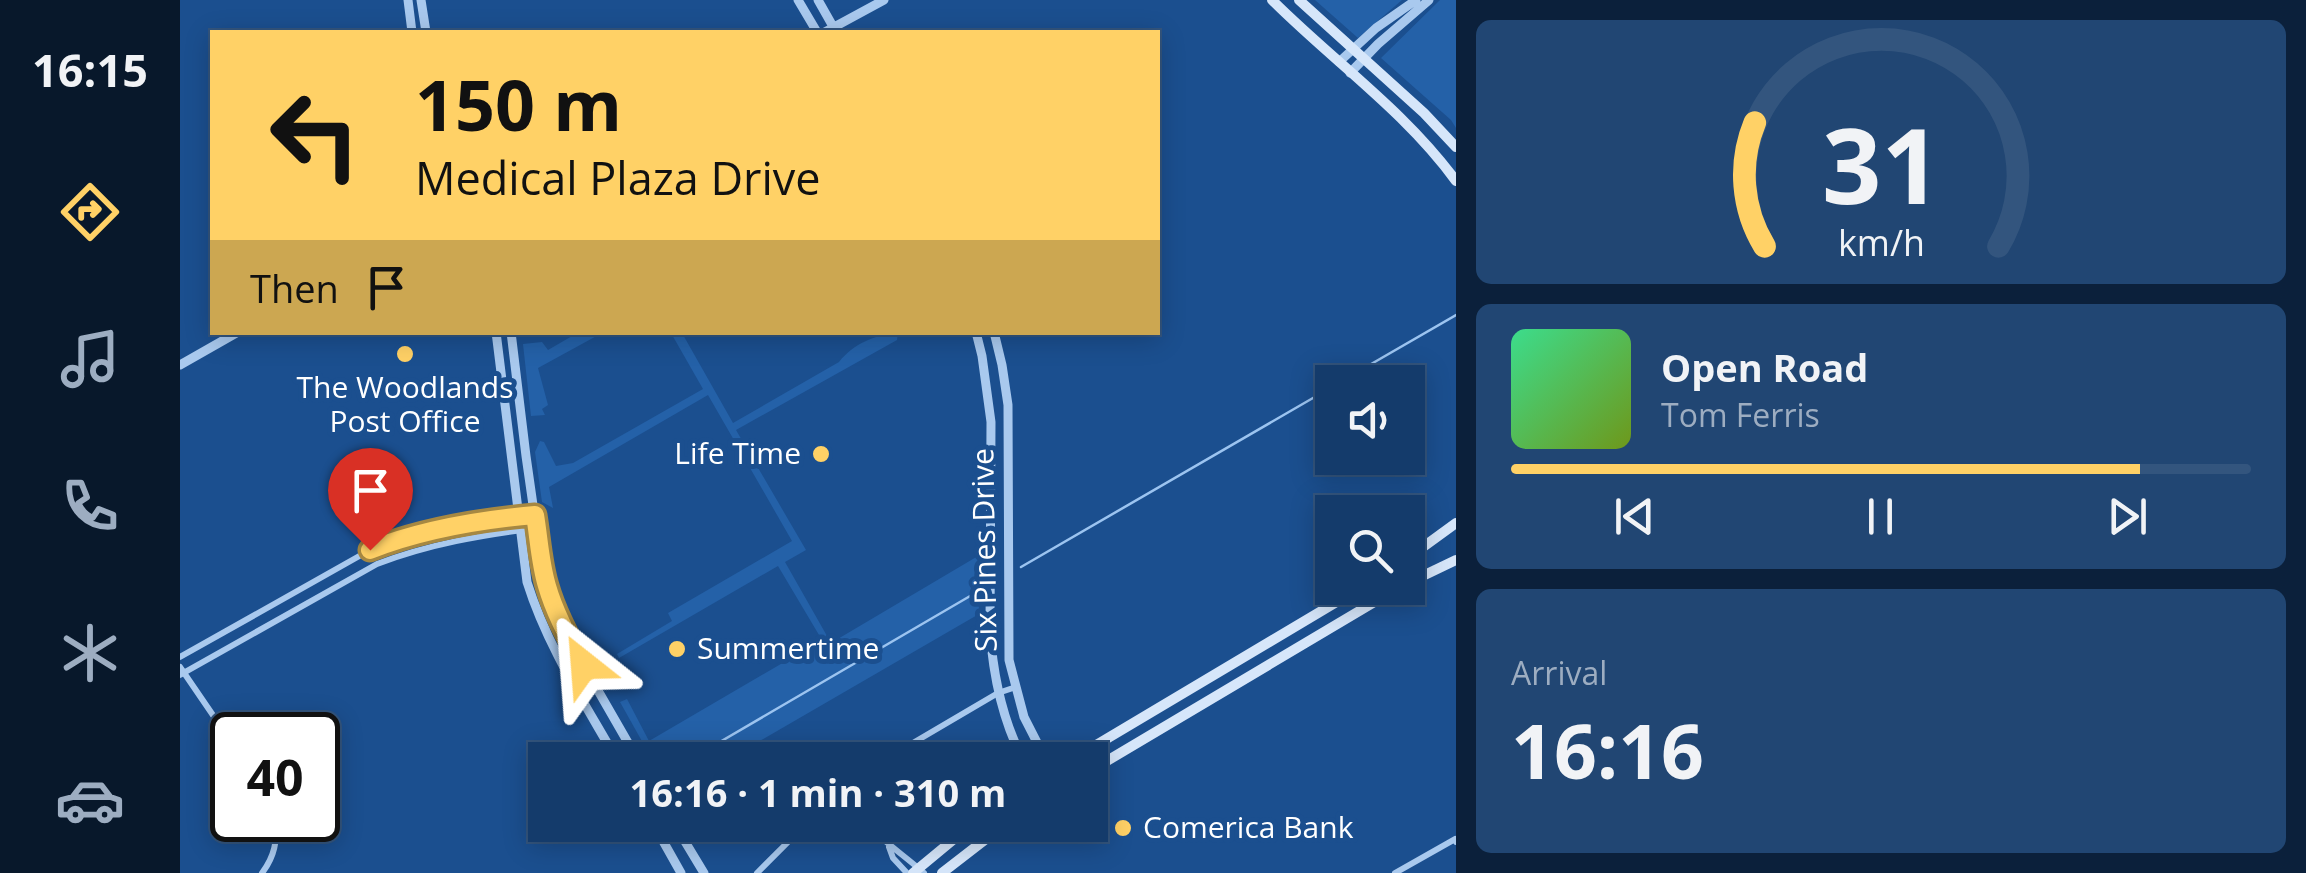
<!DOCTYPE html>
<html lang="en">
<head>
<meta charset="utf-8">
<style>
	body { margin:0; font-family:"Open Sans",sans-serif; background:#214673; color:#f1f3f6; height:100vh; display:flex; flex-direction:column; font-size:38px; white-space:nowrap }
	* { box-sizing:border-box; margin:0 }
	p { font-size:32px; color:#9dadc1 }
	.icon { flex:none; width:55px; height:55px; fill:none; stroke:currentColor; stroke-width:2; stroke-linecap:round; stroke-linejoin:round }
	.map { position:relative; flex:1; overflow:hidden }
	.details { display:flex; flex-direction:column; gap:20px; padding:20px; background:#0b203b; width:850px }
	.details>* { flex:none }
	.hud { position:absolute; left:30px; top:30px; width:950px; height:305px; border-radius:0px; box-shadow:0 5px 25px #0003,0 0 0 2px #33557e; background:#ffd166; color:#111; overflow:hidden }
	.fabs { position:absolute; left:1135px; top:365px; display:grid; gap:20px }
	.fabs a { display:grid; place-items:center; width:110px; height:110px; border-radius:0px; background:#143b6b; box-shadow:0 5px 25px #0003,0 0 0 2px #33557e; font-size:50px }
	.speed { position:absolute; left:30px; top:712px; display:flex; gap:20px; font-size:50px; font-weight:700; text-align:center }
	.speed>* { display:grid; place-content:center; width:130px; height:130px; border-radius:50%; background:#143b6b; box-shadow:0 5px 25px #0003,0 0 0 2px #33557e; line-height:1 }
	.speed .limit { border:5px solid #111; border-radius:15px; background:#fff; color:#111 }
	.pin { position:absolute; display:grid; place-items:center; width:85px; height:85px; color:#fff; margin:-102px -42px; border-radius:50% 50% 50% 0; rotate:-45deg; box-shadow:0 0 10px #0007 }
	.pin .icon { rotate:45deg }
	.me { position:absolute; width:110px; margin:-55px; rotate:332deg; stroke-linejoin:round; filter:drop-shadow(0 0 8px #0008) }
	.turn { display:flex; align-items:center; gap:35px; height:210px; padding:0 40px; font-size:45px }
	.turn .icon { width:130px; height:130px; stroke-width:2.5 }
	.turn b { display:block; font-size:70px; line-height:85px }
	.then { display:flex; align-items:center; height:95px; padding:0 40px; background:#0003; gap:20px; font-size:38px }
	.big { font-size:75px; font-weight:700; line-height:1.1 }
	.details .widget { flex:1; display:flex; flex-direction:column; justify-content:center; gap:15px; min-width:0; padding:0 35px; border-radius:15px; background:#214673 }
	.details .dial { align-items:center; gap:0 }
	.dial svg { height:260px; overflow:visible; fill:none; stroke:#33557e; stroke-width:7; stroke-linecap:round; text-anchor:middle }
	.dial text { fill:#f1f3f6; stroke:none }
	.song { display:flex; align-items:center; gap:30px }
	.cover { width:120px; height:120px; border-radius:15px; background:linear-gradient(135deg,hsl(150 70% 55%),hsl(80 70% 35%)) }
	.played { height:10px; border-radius:5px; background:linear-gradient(90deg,#ffd166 85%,#33557e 85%) }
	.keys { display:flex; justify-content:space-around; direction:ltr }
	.trip { position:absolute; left:348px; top:742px; width:580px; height:100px; border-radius:0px; background:#143b6b; box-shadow:0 5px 25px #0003,0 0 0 2px #33557e; font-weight:700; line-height:100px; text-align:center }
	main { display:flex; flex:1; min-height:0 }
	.tabs { display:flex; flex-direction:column; width:180px; justify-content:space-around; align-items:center; background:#08182b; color:#9dadc1 }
	.tabs .icon { width:70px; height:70px }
	.tabs .on { color:#ffd166 }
	.tabs b { font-size:45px; color:#f1f3f6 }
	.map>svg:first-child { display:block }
	.green { fill:#2461a8 }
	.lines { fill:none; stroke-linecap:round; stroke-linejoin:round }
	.stream { stroke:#9cc4f0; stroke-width:2.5 }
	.minor { stroke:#a9c9ee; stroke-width:6 }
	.tertiary { stroke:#a9c9ee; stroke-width:9 }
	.secondary { stroke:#d6e6fa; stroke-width:10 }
	.route-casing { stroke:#a68842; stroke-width:25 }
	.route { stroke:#ffd166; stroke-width:18 }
	.poi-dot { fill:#ffd166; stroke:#1b4f8f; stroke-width:4 }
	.labels { text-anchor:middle; stroke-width:10; stroke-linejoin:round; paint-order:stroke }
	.poi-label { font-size:30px; fill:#fff; stroke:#1b4f8f; text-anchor:start }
	.street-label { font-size:30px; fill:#fff; stroke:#1b4f8f }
</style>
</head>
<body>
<main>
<nav class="tabs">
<b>16:15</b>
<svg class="icon on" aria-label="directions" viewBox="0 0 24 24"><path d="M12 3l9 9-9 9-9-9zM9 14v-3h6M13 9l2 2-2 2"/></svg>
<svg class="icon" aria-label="music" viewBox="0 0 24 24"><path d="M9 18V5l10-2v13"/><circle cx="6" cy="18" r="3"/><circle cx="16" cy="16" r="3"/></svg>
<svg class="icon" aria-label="phone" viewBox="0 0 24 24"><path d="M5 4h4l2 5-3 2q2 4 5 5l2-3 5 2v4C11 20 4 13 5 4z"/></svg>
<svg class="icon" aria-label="climate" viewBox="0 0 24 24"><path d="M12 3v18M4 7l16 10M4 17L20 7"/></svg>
<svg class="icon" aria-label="car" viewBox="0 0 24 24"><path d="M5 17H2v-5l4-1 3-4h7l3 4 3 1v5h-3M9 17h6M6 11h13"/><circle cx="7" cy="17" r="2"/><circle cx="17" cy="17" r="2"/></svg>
</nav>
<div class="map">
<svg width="1276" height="873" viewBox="0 0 1276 873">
	<rect width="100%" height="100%" fill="#1b4f8f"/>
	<!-- green -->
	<path class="green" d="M1135,0H1222L1178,38Z
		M1260,0H1276V128L1271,120L1201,58Z
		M399,332L422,333L358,368L368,405L362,409L365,415L351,416L343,344L362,342L368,350Z
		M491,333H502L553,423L659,362C674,343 695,335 718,333L717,340L556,430L626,550L605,562L651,643L798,556L799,614L547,760H463L461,757L468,752L440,702L447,699L469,741L642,640L598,566L439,658L437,654L492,621L488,613L612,541L528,395L369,487L373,508L362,502L355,452L360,441L364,442L376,466L393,463L523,389Z"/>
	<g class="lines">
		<!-- stream -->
		<path class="stream" d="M1160,382L1276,315
			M841,567L1152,387
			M509,760L797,592"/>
		<!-- minor -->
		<path class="minor" d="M0,657L190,550L243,532L287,523L355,515
			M0,667L52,743
			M0,675L197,564C249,544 302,535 357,528
			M704,760L818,693L836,687
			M688,825C705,843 725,856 744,873
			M709,847L713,858L727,873
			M82,873C95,856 97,841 96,820
			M577,873L625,825
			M1215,873L1275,839L1276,842"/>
		<!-- tertiary -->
		<path class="tertiary" d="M228,0L232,32
			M241,0L246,32
			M618,0L637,32
			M638,0L655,30
			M645,32L704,0
			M1159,62L1196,28L1236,0
			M1170,73L1198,44L1249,0
			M316,332L347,582C367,646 404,702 437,760
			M331,332L346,456L361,561L367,587L386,635L458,760
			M796,332L802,356L811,422L810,630C813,676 822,719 843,760
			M814,332L822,365L828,405L829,660L844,717L866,760
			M0,365L58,332
			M474,825L501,873
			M495,825L524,873"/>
		<!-- secondary -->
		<path class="secondary" d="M1092,0C1153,61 1225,111 1276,181
			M1119,0L1244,113L1276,147
			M1228,558L1276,523
			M1228,583L1276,560
			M891,760L1180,588
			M910,771L1218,588
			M733,873L791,825
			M762,873L824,825"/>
	</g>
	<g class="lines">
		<defs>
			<path id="route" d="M190,550C243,529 298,520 355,515C359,539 360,563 367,586C375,614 389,640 404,665"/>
		</defs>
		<!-- route casing -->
		<use href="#route" class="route-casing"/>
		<!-- route -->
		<use href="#route" class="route"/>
	</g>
	<!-- markers -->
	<g class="poi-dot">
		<circle cx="225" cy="354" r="10"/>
		<circle cx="641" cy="454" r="10"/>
		<circle cx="497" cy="649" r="10"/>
		<circle cx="943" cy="828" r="10"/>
	</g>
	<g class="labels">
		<!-- poi labels -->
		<g class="poi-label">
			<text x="225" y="398" text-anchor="middle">The Woodlands<tspan x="225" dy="34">Post Office</tspan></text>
			<text x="621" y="464" text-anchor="end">Life Time</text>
			<text x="517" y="659">Summertime</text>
			<text x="963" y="838">Comerica Bank</text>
		</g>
		<!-- street labels -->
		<g class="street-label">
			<text transform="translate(805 550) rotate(-91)" y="10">Six Pines Drive</text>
		</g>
	</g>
</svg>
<div class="fabs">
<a><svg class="icon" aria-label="sound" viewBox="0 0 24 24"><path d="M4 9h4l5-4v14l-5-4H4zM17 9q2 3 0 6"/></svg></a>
<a><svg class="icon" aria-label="search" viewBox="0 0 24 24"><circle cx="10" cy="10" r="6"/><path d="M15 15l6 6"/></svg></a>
</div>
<div class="speed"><div class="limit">40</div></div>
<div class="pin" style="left:190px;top:550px;background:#d93025"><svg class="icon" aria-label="arrive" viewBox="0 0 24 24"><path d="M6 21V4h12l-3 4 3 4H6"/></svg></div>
<svg class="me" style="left:404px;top:665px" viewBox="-20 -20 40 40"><path d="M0-17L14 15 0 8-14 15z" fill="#ffd166" stroke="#fff" stroke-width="4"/></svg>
<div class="trip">16:16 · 1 min · 310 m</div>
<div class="hud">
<div class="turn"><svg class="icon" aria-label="left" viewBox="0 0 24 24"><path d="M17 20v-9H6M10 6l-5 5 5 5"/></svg><div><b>150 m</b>Medical Plaza Drive</div></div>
<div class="then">Then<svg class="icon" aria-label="arrive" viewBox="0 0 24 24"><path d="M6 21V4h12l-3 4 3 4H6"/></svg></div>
</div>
</div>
<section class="details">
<div class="widget dial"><svg viewBox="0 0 100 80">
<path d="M14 69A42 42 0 1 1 86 69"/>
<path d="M14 69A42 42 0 0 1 11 31" stroke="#ffd166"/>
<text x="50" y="56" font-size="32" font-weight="700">31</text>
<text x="50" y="72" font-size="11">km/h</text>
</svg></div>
<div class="widget">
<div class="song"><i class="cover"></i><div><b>Open Road</b><p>Tom Ferris</p></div></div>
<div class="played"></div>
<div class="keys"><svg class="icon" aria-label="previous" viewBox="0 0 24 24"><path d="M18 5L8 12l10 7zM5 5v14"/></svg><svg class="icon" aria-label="pause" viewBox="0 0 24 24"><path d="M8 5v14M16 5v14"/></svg><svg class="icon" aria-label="next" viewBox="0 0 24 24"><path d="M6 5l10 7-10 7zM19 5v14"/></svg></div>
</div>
<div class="widget"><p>Arrival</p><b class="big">16:16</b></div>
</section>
</main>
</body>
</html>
